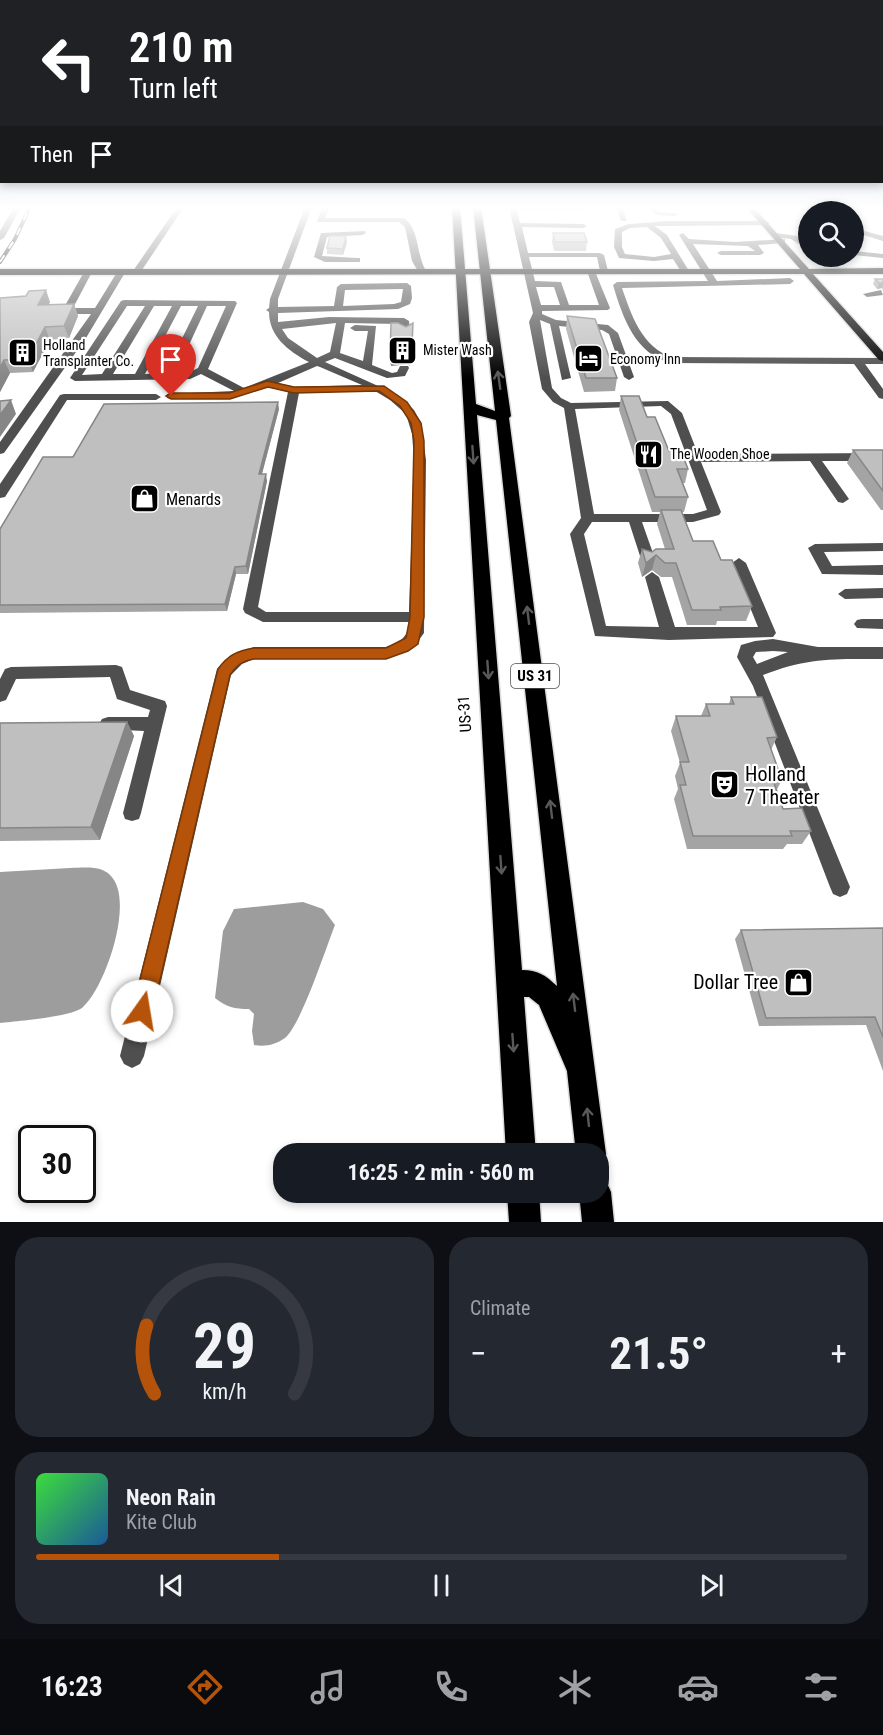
<!DOCTYPE html>
<html lang="en">
<head>
<meta charset="utf-8">
<style>
	body { margin:0; font-family:"Roboto Condensed",sans-serif; background:#242831; color:#f1f3f6; height:100vh; display:flex; flex-direction:column; font-size:22px; white-space:nowrap }
	* { box-sizing:border-box; margin:0 }
	p { font-size:20px; color:#9ea1a6 }
	.icon { flex:none; width:33px; height:33px; fill:none; stroke:currentColor; stroke-width:2; stroke-linecap:round; stroke-linejoin:round }
	.map { position:relative; height:1222px; overflow:hidden }
	.side { display:flex; flex-direction:column; gap:15px; padding:15px; background:#0d0f14; flex:1 }
	.side>* { flex:none }
	.hud { position:absolute; left:0px; top:0px; width:884px; height:183px; box-shadow:0 3px 9px #0003; background:#202124; color:#fff; overflow:hidden }
	.controls { position:absolute; left:798px; top:201px; display:grid; gap:12px }
	.controls a { display:grid; place-items:center; width:66px; height:66px; border-radius:50%; background:#171b24; box-shadow:0 3px 9px #0003; font-size:30px }
	.speed { position:absolute; left:18px; top:1125px; display:flex; gap:12px; font-size:30px; font-weight:700; text-align:center }
	.speed>* { display:grid; place-content:center; width:78px; height:78px; border-radius:50%; background:#171b24; box-shadow:0 3px 9px #0003; line-height:1 }
	.speed .limit { border:3px solid #111; border-radius:9px; background:#fff; color:#111 }
	.pin { position:absolute; display:grid; place-items:center; width:51px; height:51px; color:#fff; margin:-62px -26px; border-radius:50% 50% 50% 0; rotate:-45deg; box-shadow:0 0 6px #0007 }
	.pin .icon { rotate:45deg }
	.me { position:absolute; width:66px; margin:-33px; rotate:13deg; stroke-linejoin:round; filter:drop-shadow(0 0 4px #0008) }
	.turn { display:flex; align-items:center; gap:21px; height:126px; padding:0 30px; font-size:27px }
	.turn .icon { width:78px; height:78px; stroke-width:2.5 }
	.turn b { display:block; font-size:42px; line-height:51px }
	.then { display:flex; align-items:center; height:57px; padding:0 30px; background:#0003; gap:12px; font-size:22px }
	.big { font-size:45px; font-weight:700; line-height:1.1 }
	.side .card { flex:1; display:flex; flex-direction:column; justify-content:center; gap:9px; min-width:0; padding:0 21px; border-radius:24px; background:#242831 }
	.side .dial { align-items:center; gap:0 }
	.dial svg { height:156px; overflow:visible; fill:none; stroke:#363941; stroke-width:7; stroke-linecap:round; text-anchor:middle }
	.dial text { fill:#f1f3f6; stroke:none }
	.song { display:flex; align-items:center; gap:18px }
	.cover { width:72px; height:72px; border-radius:9px; background:linear-gradient(135deg,hsl(120 70% 55%),hsl(210 70% 35%)) }
	.played { height:6px; border-radius:3px; background:linear-gradient(90deg,#b45309 30%,#363941 30%) }
	.keys { display:flex; justify-content:space-around; direction:ltr }
	.heat { display:flex; justify-content:space-between; align-items:center; font-size:33px; direction:ltr }
	.side .tiles { flex:1; display:grid; gap:15px; grid-template-columns:1fr 1fr }
	.card:last-child { grid-column:span 2 }
	.trip { position:absolute; left:273px; top:1143px; width:336px; height:60px; border-radius:24px; background:#171b24; box-shadow:0 3px 9px #0003; font-weight:700; line-height:60px; text-align:center }
	.tabs { display:flex; height:96px; justify-content:space-around; align-items:center; background:#090b0e; color:#9ea1a6 }
	.tabs .icon { width:42px; height:42px }
	.tabs .on { color:#b45309 }
	.tabs b { font-size:27px; color:#f1f3f6 }
	.map>svg:first-child { display:block }
	.water { fill:#9d9d9d }
	.lines { fill:none; stroke-linecap:round; stroke-linejoin:round }
	.major-casing { stroke:#dbdbdb; stroke-width:3 }
	.highway-casing { stroke:#dbdbdb; stroke-width:3 }
	.minor { fill:#4f4f4f; fill-rule:evenodd }
	.major { fill:#000; fill-rule:evenodd }
	.highway { fill:#000; fill-rule:evenodd }
	.rail-casing { stroke:#000; stroke-width:4 }
	.rail { stroke:#fff; stroke-width:2; stroke-dasharray:8; stroke-linecap:butt }
	.wall { fill:#a4a4a4 }
	.shaded-wall { fill:#868686 }
	.building { fill:#bfbfbf; stroke:#868686; stroke-width:1.5 }
	.oneway { stroke:#595959 }
	.route { fill:#b45309; stroke:#753606; stroke-width:1.5 }
	.labels { text-anchor:middle; stroke-width:4.5; stroke-linejoin:round; paint-order:stroke }
	.far-poi-label { font-size:14px; fill:#000; stroke:#fff; text-anchor:start }
	.shield { fill:#fff; stroke:#4c4c4c; stroke-width:1.5 }
	.shield-label { font-size:15px; font-weight:bold; fill:#000 }
	.poi-label { font-size:16px; fill:#000; stroke:#fff; text-anchor:start }
	.street-label { font-size:16px; fill:#000; stroke:#fff }
	.near-poi-label { font-size:20px; fill:#000; stroke:#fff; text-anchor:start }
</style>
</head>
<body>
<div class="map">
<svg width="883" height="1222" viewBox="0 0 883 1222">
	<rect width="100%" height="100%" fill="#fff"/>
	<!-- water -->
	<path class="water" d="M70,868C83,868 100,865 110,875C136,899 105,989 82,1008C70,1017 17,1021 0,1023V872Z
		M303,902L323,909L335,925C326,948 301,1025 285,1038C275,1045 265,1047 254,1045L252,1031L254,1014L249,1009C235,1009 226,1007 215,998L223,931L234,909Z"/>
	<g class="lines">
		<defs>
			<path id="major" d="M746,207H753L809,269L883,268V274H813L883,352V361L879,360L804,274L0,275V269H800Z"/>
			<path id="highway" d="M452,207H460L476,404L495,411L473,207H481L511,416L509,418L606,1154L602,1165L598,1166V1154H576L567,1071L539,1005L529,997H524L536,1154H506ZM477,415L496,420L557,986C545,975 538,970 522,970Z
				M598,1178L606,1181L611,1192L614,1222H582L579,1192H598Z
				M507,1192H539L541,1222H509Z"/>
		</defs>
		<!-- major casing -->
		<use href="#major" class="major-casing"/>
		<!-- highway casing -->
		<use href="#highway" class="highway-casing"/>
		<!-- minor -->
		<path class="minor" d="M14,207H21L4,238L0,240V231Z
			M177,207H184L140,273H134L133,271Z
			M305,207H312L278,299V307L334,306L337,287L341,284L407,283L411,286L412,298L410,304L398,309L278,313V322L329,317L404,318L409,321L410,332L405,335L400,332V324L345,323L340,353L363,361L368,331H355L350,328L355,325L376,326L372,365L392,373L397,372L400,366H408L409,368L405,376L387,378L335,358L325,362L398,395L414,410L421,423L426,460L424,633L413,648L386,659H254L242,664L231,675L144,1056L140,1064L132,1068L124,1064L120,1056L217,669L231,655L254,647H386C400,642 408,638 409,622H263L245,613L243,609L288,392L268,387L230,399H171L167,398V394L234,391L201,374L190,379L75,381L70,378L121,301L124,300L235,301L237,303L208,369L244,388L309,362C288,351 269,336 269,312L266,310L269,308L270,299ZM403,289L401,302L394,304L343,306L345,290ZM127,306H145L102,374L82,375ZM154,306H172L135,374H113ZM181,306H198L165,373L145,374ZM207,306H226L198,368L188,373H176ZM336,323L330,352L317,358L288,338L282,329ZM317,366L320,367L362,385L294,387L278,383ZM375,391L390,400L406,414L412,434L414,460L409,612H266L258,607L299,393Z
			M322,207H330L325,218H404C420,230 416,254 426,271L419,273L412,261L405,227L399,222H317Z
			M509,207H584L581,210H517L520,223L583,224L587,226L583,228L522,227L528,253H600L604,255L608,271L604,274L600,271L597,257H529L535,281L561,282L569,305H599L587,271L594,269L610,308L608,310L542,311V314L556,320L608,325L618,333L634,377L629,380L624,377L609,334L602,330L559,326L571,378L562,380L550,324L540,320L552,388L561,398L571,403L668,401L682,413L698,454L883,453V461H822L849,499L843,503L838,502L810,461L701,462L721,512L719,515L693,522H642L655,559L648,564L641,559L629,522H592L584,534L606,626L659,627L645,577L652,572L659,577L675,627H758L732,563L739,558L746,563L776,633L773,637L669,640L595,636L570,534L581,518L564,408L553,402L542,389L529,322L533,313ZM536,287H554L560,305H541ZM661,406L671,414L707,510L693,514H594L575,409Z
			M616,207H622L627,221H621Z
			M648,207H655L658,211L679,214L675,216L656,215Z
			M668,221H766L770,223L766,225L655,226L667,235L689,271L685,274L682,273L673,259L654,261L619,258L614,247L615,229L629,224ZM647,227L661,238L671,254L654,257L625,254L622,247V232L630,228Z
			M854,228L883,236V241L854,232Z
			M365,231L366,233L362,235L327,237L322,256L357,258H360V262H325L314,257L321,233Z
			M683,233L689,239L735,242L785,239V243H782L758,245L764,253L760,255H721L717,253L721,251H755L748,246L693,244L717,281L790,278L794,281L790,284L622,288C631,314 642,348 672,357L883,358V364H865L883,389V399L879,398L854,364L671,363C635,354 623,318 613,285L617,282L708,281L679,235Z
			M776,233L797,236L808,244V250L791,239L773,237L772,235Z
			M854,251L883,254V258L854,255Z
			M88,269L92,272L73,308H95L119,269L126,271L86,338L4,453L0,454V442L91,314H67L62,311L84,272Z
			M881,290L883,295L867,297L863,294Z
			M64,394H156L161,397L156,400H67L5,497L0,498V484L60,395Z
			M883,543V551L824,552L832,566L883,565V575L822,574L808,548L815,544Z
			M883,588V598L845,599L838,594L845,589Z
			M862,619H883V629L857,628L854,624L857,620Z
			M773,639L818,647H883V659C835,659 809,657 763,675L850,887L847,894L840,897L833,894L830,887L753,686L737,657L741,645L755,641ZM773,651L788,652L757,664L753,657L756,652Z
			M116,665L122,667L130,690L165,701L167,706L141,813L139,819L132,821L125,819L123,813L144,731L102,729L99,724L102,719L108,717H148L150,710L117,699L110,677L16,679L6,700L0,702V679L5,669L11,667Z"/>
		<!-- major -->
		<use href="#major" class="major"/>
		<!-- highway -->
		<use href="#highway" class="highway"/>
		<defs>
			<path id="rail" d="M0,262L15,239L30,207"/>
		</defs>
		<!-- rail casing -->
		<use href="#rail" class="rail-casing"/>
		<!-- rail -->
		<use href="#rail" class="rail"/>
	</g>
	<!-- wall -->
	<path class="wall" d="M553,233L587,242L586,251H554L552,242Z
		M347,242L343,255L327,254V248Z
		M875,279H883V291L882,288L877,289L873,284Z
		M0,298L50,302L49,304H74L78,316L69,338L50,340L33,372L10,373L0,392Z
		M567,316L617,378L615,391L584,392L566,329Z
		M413,323V354H411L410,366L408,364L391,366L390,356L406,327Z
		M621,396L647,417L669,451L688,469L685,483H683L688,497L684,512H682L693,541L721,560L752,606L746,621H717L716,625H687L672,577H661L652,570L642,577L638,563L642,549L652,552L665,549L657,524L660,512H652L619,410Z
		M279,409L262,474L267,481L248,574H236L227,611L0,613V529L73,457Z
		M853,450H883V510H881L847,463Z
		M731,697L777,737L771,750L782,780L776,791L783,809L811,831L802,844H787L783,849H687L674,799L678,789L675,776L680,763L671,731L676,716H701L706,704H729Z
		M127,722L134,736L100,840L0,841V723Z
		M883,928V1071L866,1025L759,1026L735,939L741,930Z"/>
	<!-- shaded-wall -->
	<path class="shaded-wall" d="M346,236L347,242L343,255V249Z
		M879,283H883V286L882,288L877,289Z
		M46,290L50,302L42,317L38,305Z
		M74,304L78,316L69,338L64,326Z
		M45,327L50,340L33,372L28,359Z
		M408,354V364L391,366L390,356Z
		M4,360L10,373L0,392V368Z
		M11,400L16,414L0,437V415Z
		M278,402L279,409L260,481L259,474Z
		M266,474L267,481L248,574L246,566Z
		M656,555L652,570L642,577L646,563Z
		M235,567L236,574L227,611L225,604Z
		M127,722L134,736L100,840L91,827Z"/>
	<!-- building -->
	<path class="building" d="M553,233H584L587,242H555Z
		M330,236H346L343,249L327,248Z
		M875,279H883V283H879Z
		M46,290L38,305L74,304L64,326L45,327L28,359L4,360L0,368V298L26,296L29,291Z
		M567,316L595,319L617,378H586Z
		M391,323H398L406,327L413,323L412,345H411L410,356L408,354L390,356Z
		M621,396H639L647,417H655L669,451H681L688,469H677L688,497H655Z
		M11,400L0,415V401Z
		M278,402L259,474H266L246,566L235,567L225,604L0,605V529L43,457H73L104,404Z
		M853,450H883V491Z
		M661,510H681L693,541H713L721,560H732L752,606L720,607L721,610H692L676,563H665L656,555L646,563L642,549L652,552L656,549H674Z
		M731,697H762L777,737L767,738L782,780H773L783,809L802,808L811,831H790L792,836H693L680,785H686L680,762H689L676,716H710L706,704H734Z
		M127,722L91,827L0,828V723Z
		M883,928V1037L875,1017L766,1018L741,930Z"/>
	<!-- one-way arrows -->
	<defs><path id="oneway-shaft" d="M-6 0H5M1.5-3L5.5 0L1.5 3" fill="none" stroke-width="1.6" stroke-linecap="round" stroke-linejoin="round" transform="scale(1.5)"/></defs>
	<g class="oneway">
		<use href="#oneway-shaft" transform="translate(499 380) rotate(-98)"/>
		<use href="#oneway-shaft" transform="translate(473 455) rotate(86)"/>
		<use href="#oneway-shaft" transform="translate(528 615) rotate(-97)"/>
		<use href="#oneway-shaft" transform="translate(488 670) rotate(86)"/>
		<use href="#oneway-shaft" transform="translate(551 809) rotate(-97)"/>
		<use href="#oneway-shaft" transform="translate(501 865) rotate(86)"/>
		<use href="#oneway-shaft" transform="translate(574 1002) rotate(-97)"/>
		<use href="#oneway-shaft" transform="translate(513 1043) rotate(86)"/>
		<use href="#oneway-shaft" transform="translate(588 1117) rotate(-96)"/>
	</g>
	<!-- sky -->
	<linearGradient id="sky" x2="0" y2="1"><stop stop-color="#8aabca"/><stop offset="0.55" stop-color="#fff"/><stop offset="1" stop-color="#fff" stop-opacity="0"/></linearGradient>
	<rect width="883" height="378" fill="url(#sky)"/>
	<!-- route -->
	<path class="route" d="M267,381L294,387L384,386L407,402L421,423L424,441V617L418,644L408,651L386,659H254C242,661 237,665 230,675L153,1011L150,1018L142,1021L135,1018L132,1011L218,669C228,655 237,651 254,648H386L406,638L410,617L414,441L411,423L400,406L379,391L294,393L268,387L230,399H171L166,396L171,393H229Z"/>
	<!-- icons -->
	<defs>
		<symbol id="building-square" viewBox="-11 -11 22 22"><rect x="-9" y="-9" width="18" height="18" rx="4" fill="#000" stroke="#fff"/><path d="M-4-6H4V6H1V3H-1V6H-4ZM-2.5-4.3h1.7v1.8h-1.7ZM.8-4.3h1.7v1.8H.8ZM-2.5-1h1.7V.8h-1.7ZM.8-1h1.7V.8H.8Z" fill="#fff"/></symbol>
		<symbol id="hotel-square" viewBox="-11 -11 22 22"><rect x="-9" y="-9" width="18" height="18" rx="4" fill="#000" stroke="#fff"/><path d="M-6-4.5h1.5V1H6V5H4.5V3h-9V5H-6ZM-4 0a1.8 1.8 0 1 1 3.6 0ZM.5 0V-2.5h3Q6-2.5 6 0Z" fill="#fff"/></symbol>
		<symbol id="restaurant-square" viewBox="-11 -11 22 22"><rect x="-9" y="-9" width="18" height="18" rx="4" fill="#000" stroke="#fff"/><path d="M-5-6h1v4h1v-4h1v4h1v-4h1v5L-1.5 .5V6h-2V.5L-5-1ZM5-6V6H3V1.5H1.5Q1.5-4 5-6Z" fill="#fff"/></symbol>
		<symbol id="shop-square" viewBox="-11 -11 22 22"><rect x="-9" y="-9" width="18" height="18" rx="4" fill="#000" stroke="#fff"/><path d="M-5-2.5h2.3a2.7 3.5 0 0 1 5.4 0H5L5.5 6h-11ZM-1.5-2.5h3a1.5 2.3 0 0 0-3 0Z" fill="#fff"/></symbol>
		<symbol id="theatre-square" viewBox="-11 -11 22 22"><rect x="-9" y="-9" width="18" height="18" rx="4" fill="#000" stroke="#fff"/><path d="M-5-5.5Q0-4 5-5.5V0Q5 5 0 6Q-5 5-5 0ZM-3.3-2.5H-1v1.5H-3.3ZM1-2.5H3.3v1.5H1ZM-2.8 1Q0 5.5 2.8 1Z" fill="#fff"/></symbol>
	</defs>
	<g fill-rule="evenodd">
		<use href="#building-square" x="386" y="334" width="33" height="33"/>
		<use href="#building-square" x="6" y="336" width="33" height="33"/>
		<use href="#hotel-square" x="572" y="342" width="33" height="33"/>
		<use href="#restaurant-square" x="632" y="438" width="33" height="33"/>
		<use href="#shop-square" x="128" y="482" width="33" height="33"/>
		<use href="#theatre-square" x="708" y="768" width="33" height="33"/>
		<use href="#shop-square" x="782" y="966" width="33" height="33"/>
	</g>
	<g class="labels">
		<!-- far-poi labels -->
		<g class="far-poi-label">
			<text x="43" y="350">Holland<tspan x="43" dy="16">Transplanter Co.</tspan></text>
			<text x="423" y="355">Mister Wash</text>
			<text x="610" y="364">Economy Inn</text>
			<text x="670" y="459">The Wooden Shoe</text>
		</g>
		<!-- shield labels -->
		<rect class="shield" x="511" y="664" width="48" height="24" rx="4.5"/>
		<g class="shield-label">
			<text x="535" y="681">US 31</text>
		</g>
		<!-- poi labels -->
		<g class="poi-label">
			<text x="166" y="505">Menards</text>
		</g>
		<!-- street labels -->
		<g class="street-label">
			<text transform="translate(464 714) rotate(-94)" y="6">US-31</text>
		</g>
		<!-- near-poi labels -->
		<g class="near-poi-label">
			<text x="745" y="781">Holland<tspan x="745" dy="23">7 Theater</tspan></text>
			<text x="778" y="989" text-anchor="end">Dollar Tree</text>
		</g>
	</g>
</svg>
<div class="controls">
<a><svg class="icon" aria-label="search" viewBox="0 0 24 24"><circle cx="10" cy="10" r="6"/><path d="M15 15l6 6"/></svg></a>
</div>
<div class="speed"><div class="limit">30</div></div>
<div class="pin" style="left:171px;top:396px;background:#d93025"><svg class="icon" aria-label="arrive" viewBox="0 0 24 24"><path d="M6 21V4h12l-3 4 3 4H6"/></svg></div>
<svg class="me" style="left:142px;top:1011px" viewBox="-20 -20 40 40"><circle r="19" fill="#fff"/><path d="M0-13L10 11 0 6-10 11z" fill="#b45309"/></svg>
<div class="trip">16:25 · 2 min · 560 m</div>
<div class="hud">
<div class="turn"><svg class="icon" aria-label="left" viewBox="0 0 24 24"><path d="M17 20v-9H6M10 6l-5 5 5 5"/></svg><div><b>210 m</b>Turn left</div></div>
<div class="then">Then<svg class="icon" aria-label="arrive" viewBox="0 0 24 24"><path d="M6 21V4h12l-3 4 3 4H6"/></svg></div>
</div>
</div>
<section class="side">
<div class="tiles">
<div class="card dial"><svg viewBox="0 0 100 80">
<path d="M14 69A42 42 0 1 1 86 69"/>
<path d="M14 69A42 42 0 0 1 10 34" stroke="#b45309"/>
<text x="50" y="56" font-size="32" font-weight="700">29</text>
<text x="50" y="72" font-size="11">km/h</text>
</svg></div>
<div class="card"><p>Climate</p>
<div class="heat"><a>−</a><b class="big">21.5°</b><a>+</a></div>
</div>
<div class="card">
<div class="song"><i class="cover"></i><div><b>Neon Rain</b><p>Kite Club</p></div></div>
<div class="played"></div>
<div class="keys"><svg class="icon" aria-label="previous" viewBox="0 0 24 24"><path d="M18 5L8 12l10 7zM5 5v14"/></svg><svg class="icon" aria-label="pause" viewBox="0 0 24 24"><path d="M8 5v14M16 5v14"/></svg><svg class="icon" aria-label="next" viewBox="0 0 24 24"><path d="M6 5l10 7-10 7zM19 5v14"/></svg></div>
</div>
</div>
</section>
<nav class="tabs">
<b>16:23</b>
<svg class="icon on" aria-label="directions" viewBox="0 0 24 24"><path d="M12 3l9 9-9 9-9-9zM9 14v-3h6M13 9l2 2-2 2"/></svg>
<svg class="icon" aria-label="music" viewBox="0 0 24 24"><path d="M9 18V5l10-2v13"/><circle cx="6" cy="18" r="3"/><circle cx="16" cy="16" r="3"/></svg>
<svg class="icon" aria-label="phone" viewBox="0 0 24 24"><path d="M5 4h4l2 5-3 2q2 4 5 5l2-3 5 2v4C11 20 4 13 5 4z"/></svg>
<svg class="icon" aria-label="climate" viewBox="0 0 24 24"><path d="M12 3v18M4 7l16 10M4 17L20 7"/></svg>
<svg class="icon" aria-label="car" viewBox="0 0 24 24"><path d="M5 17H2v-5l4-1 3-4h7l3 4 3 1v5h-3M9 17h6M6 11h13"/><circle cx="7" cy="17" r="2"/><circle cx="17" cy="17" r="2"/></svg>
<svg class="icon" aria-label="filters" viewBox="0 0 24 24"><path d="M4 7h16M4 17h16"/><circle cx="9" cy="7" r="2"/><circle cx="15" cy="17" r="2"/></svg>
</nav>
</body>
</html>
